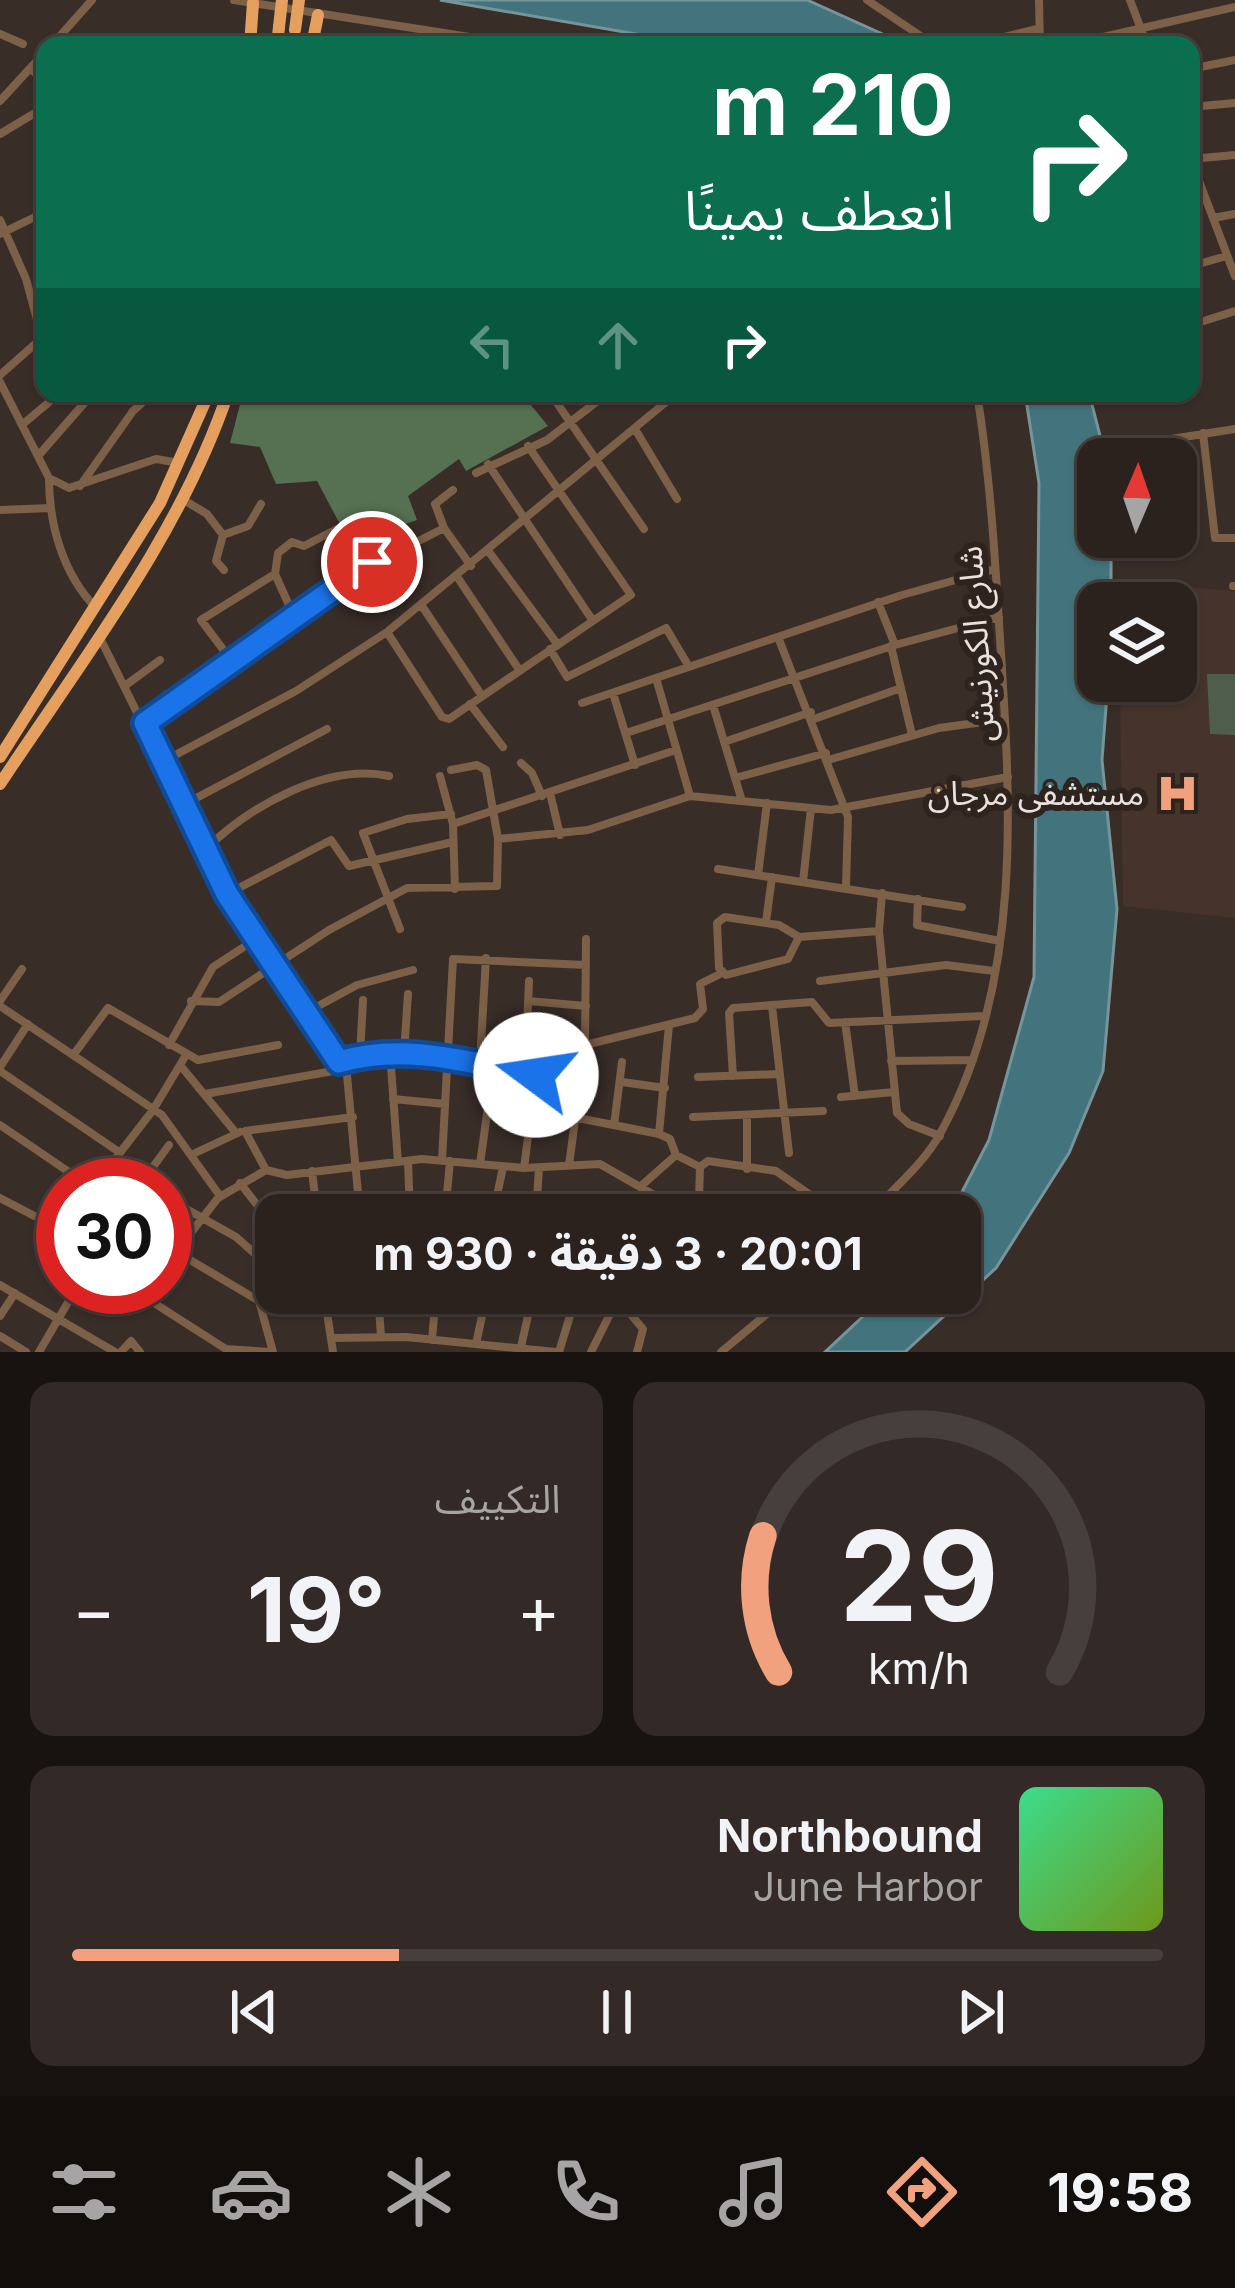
<!DOCTYPE html>
<html lang="ar">
<head>
<meta charset="utf-8">
<style>
	body { margin:0; font-family:Inter,"Noto Sans Arabic",sans-serif; background:#332a27; color:#f1f3f6; direction:rtl; height:100vh; display:flex; flex-direction:column; font-size:45px; white-space:nowrap }
	* { box-sizing:border-box; margin:0 }
	p { font-size:39px; color:#a6a4a4 }
	.icon { flex:none; width:66px; height:66px; fill:none; stroke:currentColor; stroke-width:2; stroke-linecap:round; stroke-linejoin:round }
	.map { position:relative; height:1352px; overflow:hidden; direction:ltr }
	.drawer { display:flex; flex-direction:column; gap:30px; padding:30px; background:#181310; flex:1 }
	.drawer>* { flex:none }
	.banner { position:absolute; left:36px; top:36px; width:1164px; height:366px; border-radius:24px; box-shadow:0 3px 9px #0004,0 0 0 3px #473f3c; direction:rtl; background:#0b6e4f; color:#fff; overflow:hidden }
	.needle { width:78px; rotate:2deg }
	.buttons { position:absolute; left:1077px; top:438px; display:grid; gap:24px }
	.buttons a { display:grid; place-items:center; width:120px; height:120px; border-radius:24px; background:#2b221e; box-shadow:0 3px 9px #0004,0 0 0 3px #473f3c; font-size:60px }
	.speed { position:absolute; left:36px; top:1158px; display:flex; gap:24px; font-size:60px; font-weight:700; text-align:center }
	.speed>* { display:grid; place-content:center; width:156px; height:156px; border-radius:50%; background:#2b221e; box-shadow:0 3px 9px #0004,0 0 0 3px #473f3c; line-height:1 }
	.speed .limit { border:18px solid #d22; background:#fff; color:#111 }
	.pin { position:absolute; display:grid; place-items:center; width:102px; height:102px; color:#fff; margin:-51px; border:6px solid #fff; border-radius:50%; box-shadow:0 3px 12px #0007 }
	.me { position:absolute; width:132px; margin:-66px; rotate:284deg; stroke-linejoin:round; filter:drop-shadow(0 0 9px #0008) }
	.turn { display:flex; align-items:center; gap:42px; height:252px; padding:0 48px; font-size:54px }
	.turn .icon { width:156px; height:156px; stroke-width:2.5 }
	.turn b { display:block; font-size:84px; line-height:102px }
	.lanes { display:flex; align-items:center; height:114px; padding:0 48px; background:#0003; justify-content:center; gap:60px; direction:ltr }
	.lanes .off { opacity:.35 }
	.big { font-size:90px; font-weight:700; line-height:1.1 }
	.drawer .tile { flex:1; display:flex; flex-direction:column; justify-content:center; gap:18px; min-width:0; padding:0 42px; border-radius:24px; background:#332a27 }
	.drawer .dial { align-items:center; gap:0 }
	.dial svg { height:312px; overflow:visible; fill:none; stroke:#473f3c; stroke-width:7; stroke-linecap:round; text-anchor:middle }
	.dial text { fill:#f1f3f6; stroke:none }
	.song { display:flex; align-items:center; gap:36px }
	.cover { width:144px; height:144px; border-radius:18px; background:linear-gradient(135deg,hsl(150 70% 55%),hsl(80 70% 35%)) }
	.played { height:12px; border-radius:6px; background:linear-gradient(90deg,#f1a17d 30%,#473f3c 30%) }
	.keys { display:flex; justify-content:space-around; direction:ltr }
	.heat { display:flex; justify-content:space-between; align-items:center; font-size:66px; direction:ltr }
	.drawer .tiles { flex:1; display:grid; gap:30px; grid-template-columns:1fr 1fr }
	.tile:last-child { grid-column:span 2 }
	.trip { position:absolute; left:255px; top:1194px; width:726px; height:120px; border-radius:24px; background:#2b221e; box-shadow:0 3px 9px #0004,0 0 0 3px #473f3c; font-weight:700; line-height:120px; text-align:center; direction:rtl }
	.tab-bar { display:flex; height:192px; justify-content:space-around; align-items:center; background:#110e0c; color:#a6a4a4 }
	.tab-bar .icon { width:84px; height:84px }
	.tab-bar .active { color:#f1a17d }
	.tab-bar b { font-size:54px; color:#f1f3f6 }
	.map>svg:first-child { display:block }
	.built { fill:#46342c }
	.green { fill:#4e5d4c }
	.forest { fill:#567052 }
	.water { fill:#43747d; stroke:#75959a; stroke-width:3 }
	.lines { fill:none; stroke-linecap:round; stroke-linejoin:round }
	.minor { stroke:#7c6047; stroke-width:8 }
	.highway { stroke:#e5a060; stroke-width:12 }
	.highway-bridge { stroke:#e5a060; stroke-width:12 }
	.route-casing { stroke:#114b97; stroke-width:30 }
	.route { stroke:#1a73e8; stroke-width:21 }
	.labels { text-anchor:middle; stroke-width:12; stroke-linejoin:round; paint-order:stroke }
	.street-label { font-size:33px; fill:#e9e1de; stroke:#2f231e }
	.poi-label { font-size:33px; fill:#e9e1de; stroke:#2f231e; text-anchor:end }
</style>
</head>
<body>
<div class="map">
<svg width="1235" height="1352" viewBox="0 0 1235 1352">
	<rect width="100%" height="100%" fill="#392d28"/>
	<!-- built -->
	<path class="built" d="M1126,582L1235,591V918L1123,906L1120,681H1176V603H1123Z"/>
	<!-- green -->
	<path class="green" d="M1207,674H1235V735L1210,734Z"/>
	<!-- forest -->
	<path class="forest" d="M243,393H521L548,426L466,471L459,459L408,496L417,520L350,543L317,481L276,484L260,447L230,443Z"/>
	<!-- water -->
	<path class="water" d="M440,0H807L907,45H699Z
		M1025,393H1089L1106,459H1098V537H1111V603H1098V681H1108L1102,760L1117,909L1103,1071L1069,1153L996,1268L905,1352H825L888,1293H960V1215H950L989,1140L1034,977L1039,483Z"/>
	<g class="lines">
		<!-- minor -->
		<path class="minor" d="M234,0L521,45
			M867,0L934,45
			M1039,0L1040,45
			M1130,0L1147,45
			M0,34L23,44
			M62,34L73,45
			M52,45L92,0
			M971,45L1037,29
			M1068,45L1235,7
			M31,69L45,82
			M1191,69L1235,60
			M0,101L45,52
			M1191,107L1235,103
			M0,134L45,107
			M1191,159L1235,155
			M1191,160L1235,276
			M1213,218L1235,214
			M0,220L26,279L42,338
			M0,234L35,217L45,204
			M1191,266L1227,256
			M1191,309L1195,324
			M1191,325L1235,311
			M0,375L43,337
			M0,382L49,478L69,488L156,459L179,463
			M550,393L644,529
			M23,424L60,393
			M635,429L677,499
			M1203,433L1215,538H1235
			M1165,440L1235,429
			M38,456L93,393
			M488,464L593,621
			M476,473L547,440L608,393
			M49,478C49,525 63,574 96,608
			M80,486L133,411L153,393
			M182,499L207,514L223,535
			M0,510L50,508
			M444,528L435,504L453,490
			M489,552L558,645
			M224,570L216,561L223,535L248,526L261,504
			M458,578L520,671
			M1233,586H1235
			M878,602L895,645
			M422,606L482,696
			M293,614L275,574L278,553L292,542L304,546L339,528
			M387,632L442,717L449,719L631,595L528,446
			M99,636L227,894L347,1075L360,1215
			M778,637L848,817L846,887
			M891,646L912,735
			M550,649L567,677L666,628L688,665
			M231,660L201,620L275,574
			M656,678L690,796
			M126,685L160,660
			M613,693L635,765
			M582,703L902,595L995,569
			M470,704L503,747
			M713,705L742,801
			M814,719L901,688
			M145,723L337,583L444,528L471,566
			M626,733L895,645L999,617
			M724,742L811,712
			M828,760L939,728L1005,719
			M162,762L296,691L387,632L677,393
			M521,763L532,773L542,796
			M440,776L453,824L455,889
			M735,778L826,753
			M550,793L560,835
			M183,805L327,729
			M453,824L676,750
			M498,839L588,830L690,796L831,810L1008,777
			M206,849C250,806 326,763 389,776
			M718,869L962,907
			M758,875L767,803
			M803,882L811,808
			M227,894L331,840L349,866L453,842
			M918,899L917,925L1000,941
			M766,922L772,877
			M400,929L363,833L407,819L451,814
			M879,931L882,893
			M799,937L788,959L726,975L719,968L717,923L725,917L779,925L799,937L879,931L897,1113L909,1124L940,1136
			M820,981L946,965L994,971
			M0,1001L22,969
			M191,1001L219,1002L329,930L407,888L497,886L498,839L486,770L477,765L451,770
			M528,1001L586,1006
			M0,1006L162,1115L220,1196
			M772,1006L789,1153
			M309,1011L357,985L413,970
			M845,1022L855,1096
			M169,1045L213,967L256,939
			M585,1045L586,939
			M390,1053L398,1162
			M404,1053L408,994
			M74,1054L108,1008L198,1060L278,1045
			M360,1056L363,1000
			M480,1061L486,958
			M891,1061L973,1060
			M339,1062C405,1043 465,1062 529,1074C545,1077 561,1072 577,1074
			M180,1065L236,1133
			M0,1067L28,1024
			M0,1071L119,1152
			M525,1073L529,981
			M733,1076L729,1013L733,1008L812,1002L829,1023L984,1016
			M698,1077L779,1074
			M622,1082L665,1088
			M205,1094L344,1069
			M841,1097L894,1092
			M393,1099L445,1104
			M573,1117L659,1134L670,1139L676,1155
			M693,1117L823,1111
			M747,1117V1169
			M0,1125L88,1185
			M614,1125L622,1062
			M659,1134L669,1025
			M193,1154L240,1132
			M442,1160L453,959L586,965
			M408,1161L410,1215
			M480,1164L494,1064
			M569,1165L585,1045L695,1018L703,1009L700,984L722,973
			M700,1167L699,1199L756,1215
			M524,1168L536,1075
			M539,1168L537,1199L546,1215
			M266,1170L245,1131L353,1117
			M240,1183L276,1229
			M95,1185L153,1110L186,1055
			M148,1185L142,1182L169,1145
			M641,1186L676,1155L700,1167L708,1161L776,1171L839,1215
			M165,1197L236,1237L262,1260
			M0,1198L63,1231
			M311,1215L316,1205L312,1171
			M445,1215L450,1161
			M493,1215L503,1167
			M869,1215C892,1190 925,1163 941,1132C1023,983 1011,803 1000,639C995,556 990,475 977,393
			M165,1245L259,1301L273,1352
			M165,1266L218,1198L266,1170L287,1175L422,1159L524,1168L600,1164L661,1199L655,1215
			M0,1285L115,1352
			M129,1287L226,1349L270,1352
			M324,1293L333,1352
			M378,1293L381,1337
			M613,1293L643,1329L637,1352
			M142,1297L149,1287
			M0,1316L15,1293
			M0,1336L26,1352
			M332,1338L406,1337L556,1352
			M432,1340L436,1293
			M476,1344L487,1293
			M521,1347L533,1293
			M39,1352L77,1287
			M121,1352L131,1341L140,1352
			M559,1352L577,1293
			M591,1352L620,1294
			M721,1352L792,1293"/>
		<!-- highway -->
		<path class="highway" d="M250,45L253,3
			M277,45L279,27
			M312,45L318,15
			M0,757L160,503L209,393
			M0,784C82,660 180,535 228,393"/>
		<!-- highway-bridge -->
		<path class="highway-bridge" d="M279,27L282,0
			M295,30L299,0"/>
	</g>
	<g class="lines">
		<defs>
			<path id="route" d="M372,562L145,723L227,894L339,1062C406,1042 470,1063 536,1075"/>
		</defs>
		<!-- route casing -->
		<use href="#route" class="route-casing"/>
		<!-- route -->
		<use href="#route" class="route"/>
	</g>
	<!-- icons -->
	<defs>
		<symbol id="hospital-bare" viewBox="-9 -9 18 18"><path d="M-5-5h3v3.5h4V-5h3V5h-3V1.5h-4V5h-3Z" fill="#f1a17d" stroke="#2f231e" stroke-width="2.5" paint-order="stroke"/></symbol>
	</defs>
	<g fill-rule="evenodd">
		<use href="#hospital-bare" x="1148" y="764" width="59" height="59"/>
	</g>
	<g class="labels">
		<!-- street labels -->
		<g class="street-label">
			<text transform="translate(976 644) rotate(-94)" y="12">شارع الكورنيش</text>
		</g>
		<!-- poi labels -->
		<g class="poi-label">
			<text x="1144" y="805">مستشفى مرجان</text>
		</g>
	</g>
</svg>
<div class="buttons">
<a><svg class="needle" viewBox="-14 -14 28 28"><path d="M0-13l5 13h-10z" fill="#e53935"/><path d="M0 13l5-13h-10z" fill="#a6a4a4"/></svg></a>
<a><svg class="icon" aria-label="layers" viewBox="0 0 24 24"><path d="M12 4l9 5-9 5-9-5zM3 14l9 5 9-5"/></svg></a>
</div>
<div class="speed"><div class="limit">30</div></div>
<div class="pin" style="left:372px;top:562px;background:#d93025"><svg class="icon" aria-label="arrive" viewBox="0 0 24 24"><path d="M6 21V4h12l-3 4 3 4H6"/></svg></div>
<svg class="me" style="left:536px;top:1075px" viewBox="-20 -20 40 40"><circle r="19" fill="#fff"/><path d="M0-13L10 11 0 6-10 11z" fill="#1a73e8"/></svg>
<div class="trip">20:01 · 3 دقيقة · 930 m</div>
<div class="banner">
<div class="turn"><svg class="icon" aria-label="right" viewBox="0 0 24 24"><path d="M7 20v-9h11M14 6l5 5-5 5"/></svg><div><b>210 m</b>انعطف يمينًا</div></div>
<div class="lanes"><svg class="icon off" aria-label="left" viewBox="0 0 24 24"><path d="M17 20v-9H6M10 6l-5 5 5 5"/></svg><svg class="icon off" aria-label="ahead" viewBox="0 0 24 24"><path d="M12 20V5M6 11l6-6 6 6"/></svg><svg class="icon" aria-label="right" viewBox="0 0 24 24"><path d="M7 20v-9h11M14 6l5 5-5 5"/></svg></div>
</div>
</div>
<section class="drawer">
<div class="tiles">
<div class="tile dial"><svg viewBox="0 0 100 80">
<path d="M14 69A42 42 0 1 1 86 69"/>
<path d="M14 69A42 42 0 0 1 10 34" stroke="#f1a17d"/>
<text x="50" y="56" font-size="32" font-weight="700">29</text>
<text x="50" y="72" font-size="11">km/h</text>
</svg></div>
<div class="tile"><p>التكييف</p>
<div class="heat"><a>−</a><b class="big">19°</b><a>+</a></div>
</div>
<div class="tile">
<div class="song"><i class="cover"></i><div><b>Northbound</b><p>June Harbor</p></div></div>
<div class="played"></div>
<div class="keys"><svg class="icon" aria-label="previous" viewBox="0 0 24 24"><path d="M18 5L8 12l10 7zM5 5v14"/></svg><svg class="icon" aria-label="pause" viewBox="0 0 24 24"><path d="M8 5v14M16 5v14"/></svg><svg class="icon" aria-label="next" viewBox="0 0 24 24"><path d="M6 5l10 7-10 7zM19 5v14"/></svg></div>
</div>
</div>
</section>
<nav class="tab-bar">
<b>19:58</b>
<svg class="icon active" aria-label="directions" viewBox="0 0 24 24"><path d="M12 3l9 9-9 9-9-9zM9 14v-3h6M13 9l2 2-2 2"/></svg>
<svg class="icon" aria-label="music" viewBox="0 0 24 24"><path d="M9 18V5l10-2v13"/><circle cx="6" cy="18" r="3"/><circle cx="16" cy="16" r="3"/></svg>
<svg class="icon" aria-label="phone" viewBox="0 0 24 24"><path d="M5 4h4l2 5-3 2q2 4 5 5l2-3 5 2v4C11 20 4 13 5 4z"/></svg>
<svg class="icon" aria-label="climate" viewBox="0 0 24 24"><path d="M12 3v18M4 7l16 10M4 17L20 7"/></svg>
<svg class="icon" aria-label="car" viewBox="0 0 24 24"><path d="M5 17H2v-5l4-1 3-4h7l3 4 3 1v5h-3M9 17h6M6 11h13"/><circle cx="7" cy="17" r="2"/><circle cx="17" cy="17" r="2"/></svg>
<svg class="icon" aria-label="filters" viewBox="0 0 24 24"><path d="M4 7h16M4 17h16"/><circle cx="9" cy="7" r="2"/><circle cx="15" cy="17" r="2"/></svg>
</nav>
</body>
</html>
